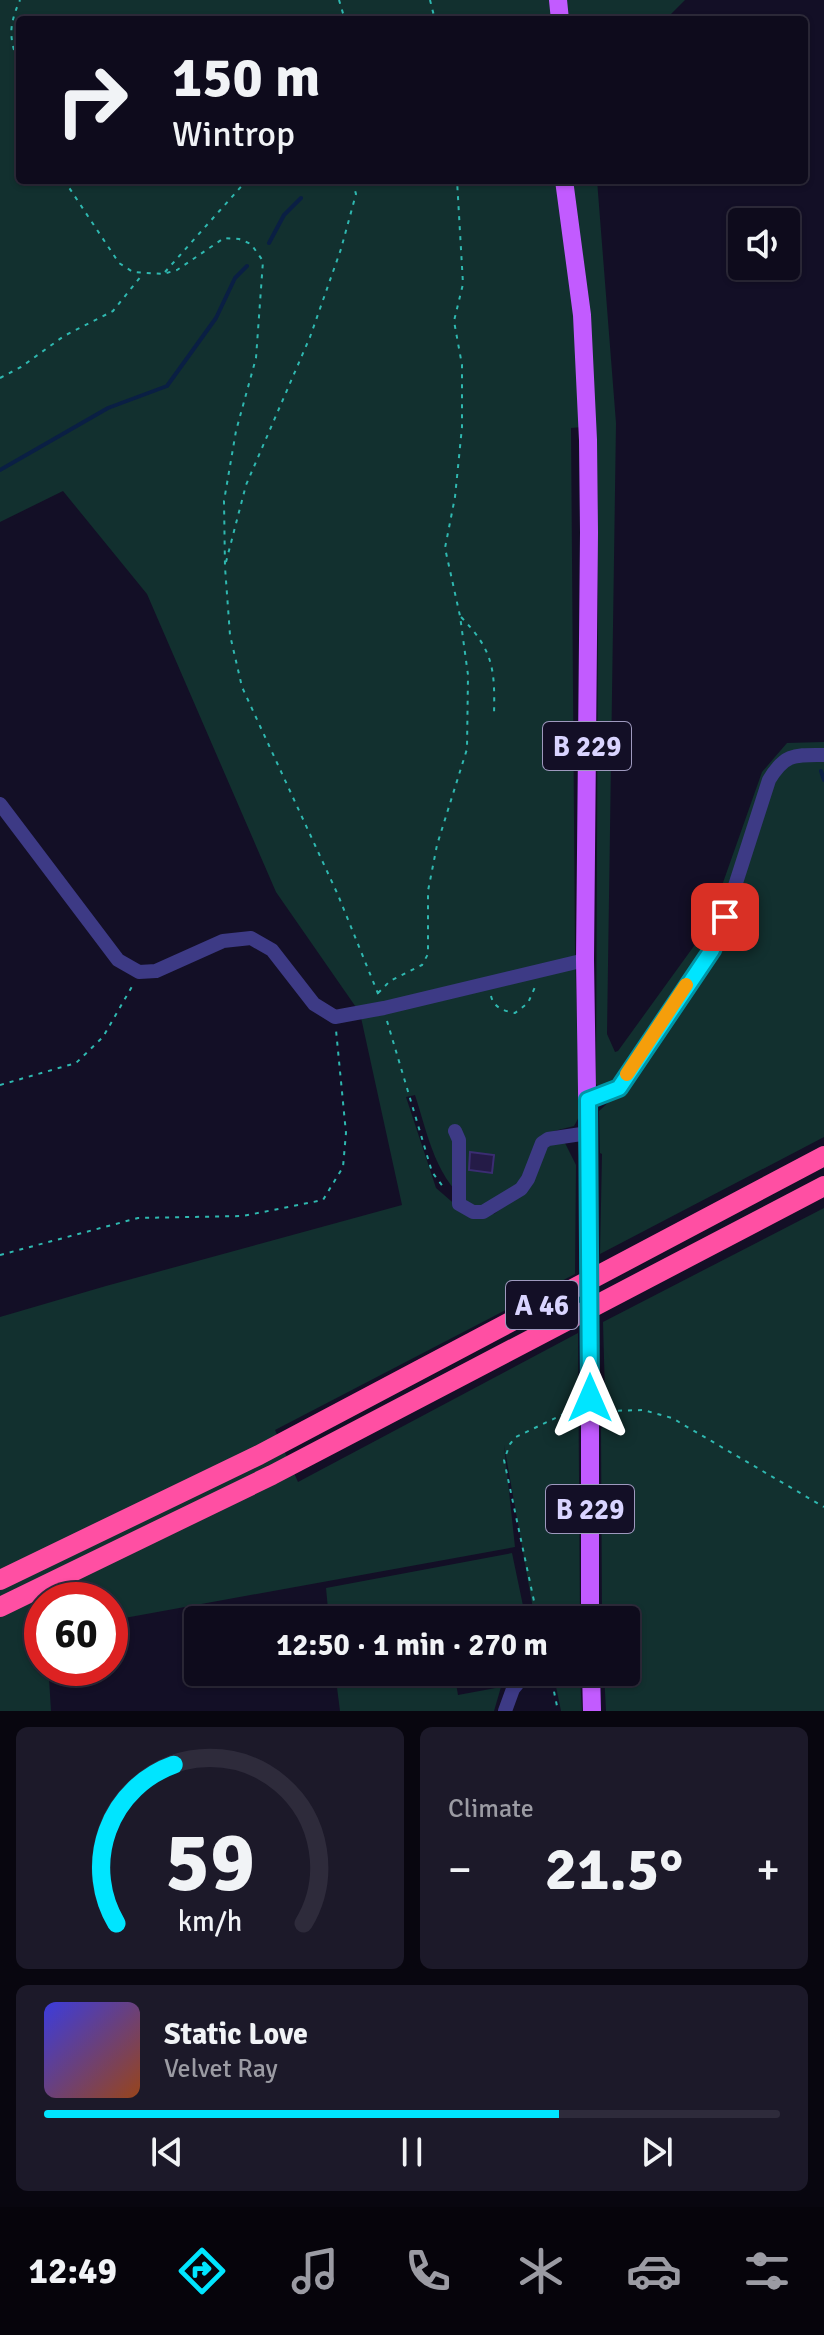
<!DOCTYPE html>
<html lang="en">
<head>
<meta charset="utf-8">
<style>
	body { margin:0; font-family:Signika,sans-serif; background:#1c1929; color:#f1f3f6; height:100vh; display:flex; flex-direction:column; font-size:30px; white-space:nowrap }
	* { box-sizing:border-box; margin:0 }
	p { font-size:26px; color:#9b9ba3 }
	.icon { flex:none; width:44px; height:44px; fill:none; stroke:currentColor; stroke-width:2; stroke-linecap:round; stroke-linejoin:round }
	.map { position:relative; height:1711px; overflow:hidden }
	.side { display:flex; flex-direction:column; gap:16px; padding:16px; background:#08060f; flex:1 }
	.side>* { flex:none }
	.top-card { position:absolute; left:16px; top:16px; width:792px; height:168px; border-radius:8px; box-shadow:0 2px 6px #0004,0 0 0 2px #2e2b3b; background:#0e0b1c; color:#f1f3f6; overflow:hidden }
	.buttons { position:absolute; left:728px; top:208px; display:grid; gap:16px }
	.buttons a { display:grid; place-items:center; width:72px; height:72px; border-radius:8px; background:#0e0b1c; box-shadow:0 2px 6px #0004,0 0 0 2px #2e2b3b; font-size:40px }
	.speed { position:absolute; left:24px; top:1582px; display:flex; gap:16px; font-size:40px; font-weight:700; text-align:center }
	.speed>* { display:grid; place-content:center; width:104px; height:104px; border-radius:50%; background:#0e0b1c; box-shadow:0 2px 6px #0004,0 0 0 2px #2e2b3b; line-height:1 }
	.speed .limit { border:12px solid #d22; background:#fff; color:#111 }
	.pin { position:absolute; display:grid; place-items:center; width:68px; height:68px; color:#fff; margin:-34px; border-radius:16px; box-shadow:0 4px 12px #0006 }
	.me { position:absolute; width:88px; margin:-44px; rotate:0deg; stroke-linejoin:round; filter:drop-shadow(0 0 6px #0008) }
	.turn { display:flex; align-items:center; gap:28px; height:168px; padding:0 24px; font-size:36px }
	.turn .icon { width:104px; height:104px; stroke-width:2.5 }
	.turn b { display:block; font-size:56px; line-height:68px }
	.big { font-size:60px; font-weight:700; line-height:1.1 }
	.side .card { flex:1; display:flex; flex-direction:column; justify-content:center; gap:12px; min-width:0; padding:0 28px; border-radius:12px; background:#1c1929 }
	.side .dial { align-items:center; gap:0 }
	.dial svg { height:208px; overflow:visible; fill:none; stroke:#2e2b3b; stroke-width:7; stroke-linecap:round; text-anchor:middle }
	.dial text { fill:#f1f3f6; stroke:none }
	.song { display:flex; align-items:center; gap:24px }
	.cover { width:96px; height:96px; border-radius:12px; background:linear-gradient(135deg,hsl(240 70% 55%),hsl(20 70% 35%)) }
	.played { height:8px; border-radius:4px; background:linear-gradient(90deg,#00e5ff 70%,#2e2b3b 70%) }
	.keys { display:flex; justify-content:space-around; direction:ltr }
	.heat { display:flex; justify-content:space-between; align-items:center; font-size:44px; direction:ltr }
	.side .tiles { flex:1; display:grid; gap:16px; grid-template-columns:1fr 1fr }
	.card:last-child { grid-column:span 2 }
	.trip { position:absolute; left:184px; top:1606px; width:456px; height:80px; border-radius:8px; background:#0e0b1c; box-shadow:0 2px 6px #0004,0 0 0 2px #2e2b3b; font-weight:700; line-height:80px; text-align:center }
	.menu { display:flex; height:128px; justify-content:space-around; align-items:center; background:#06040b; color:#9b9ba3 }
	.menu .icon { width:56px; height:56px }
	.menu .current { color:#00e5ff }
	.menu b { font-size:36px; color:#f1f3f6 }
	.map>svg:first-child { display:block }
	.green { fill:#12302f }
	.lines { fill:none; stroke-linecap:round; stroke-linejoin:round }
	.stream { stroke:#0a1f44; stroke-width:4 }
	.building { fill:#241b47; stroke:#3b2d73; stroke-width:2 }
	.path { stroke:#2fb8b0; stroke-width:2; stroke-dasharray:4 6; stroke-linecap:butt }
	.minor { stroke:#3d3a85; stroke-width:14 }
	.major { stroke:#c25bff; stroke-width:18 }
	.highway { stroke:#ff4fa3; stroke-width:20 }
	.major-bridge { stroke:#c25bff; stroke-width:18 }
	.route-casing { stroke:#0095a6; stroke-width:20 }
	.route { stroke:#00e5ff; stroke-width:14 }
	.slow { stroke:#f59e0b; stroke-width:14 }
	.labels { text-anchor:middle; stroke-width:8; stroke-linejoin:round; paint-order:stroke }
	.shield { fill:#130f26; stroke:#9e99be; stroke-width:2 }
	.shield-label { font-size:28px; font-weight:bold; fill:#d9d4ff }
</style>
</head>
<body>
<div class="map">
<svg width="824" height="1711" viewBox="0 0 824 1711">
	<rect width="100%" height="100%" fill="#130f26"/>
	<!-- green -->
	<path class="green" d="M0,0H685L665,20H20V180H597L616,423L607,1034L615,1052L618,1051L707,928L762,772L787,743L824,742V1137L600,1254L602,1154L600,1153L599,1111L614,1097L625,1079L620,1074L615,1081L601,1088L596,1084L598,597L594,426L571,428L575,949L579,1117L574,1126L554,1131L542,1141L519,1185L490,1205L474,1207C436,1182 428,1135 415,1095L406,1097L436,1188L458,1207L471,1214H494L524,1192L532,1181L547,1146L557,1140L564,1141L576,1165L575,1274L275,1430L298,1482L578,1333L580,1620H535L504,1445L515,1547L119,1619L110,1626V1600H42V1668H61L49,1678L51,1711H0V1317L106,1286L402,1205L360,1013L276,892L147,594L63,491L0,522Z
		M824,1208V1711H606L604,1672H626V1620H602L601,1429L613,1414L612,1406L605,1395L603,1322Z
		M512,1553L526,1620H329L326,1588Z
		M335,1672H454L458,1695L501,1687L494,1711H340Z
		M553,1672H578L580,1677L582,1711H561Z"/>
	<g class="lines">
		<!-- stream -->
		<path class="stream" d="M269,243L284,215L301,198
			M0,470L108,408L167,386L216,318L235,278L247,266
			M821,771L824,780"/>
	</g>
	<!-- building -->
	<path class="building" d="M470,1152L494,1155L492,1173L469,1170Z"/>
	<g class="lines">
		<!-- path -->
		<path class="path" d="M339,0L345,20
			M430,0L435,20
			M20,69C10,39 7,30 20,0
			M64,180L119,263L133,272L163,274L177,270L224,238L239,239L251,244L263,261L256,358L236,431L224,501L225,567L230,635L242,687L338,895L379,996
			M165,272L247,180
			M0,378L21,367L64,336L113,311L142,275
			M226,562L246,485L310,337L341,249L356,194L352,180
			M461,617C494,651 495,670 494,716
			M378,993L390,981L422,965L428,954V891L437,845L467,749L468,675L460,616L445,548L455,497L462,427V365L454,321L463,284L457,180
			M491,996C494,1008 504,1011 515,1013L528,1003L535,987
			M387,1021L432,1172L444,1188
			M0,1085L76,1063L103,1037L134,983
			M0,1255L138,1218L243,1216L323,1200L343,1167L346,1133L336,1030
			M608,1411L643,1410L672,1418L824,1507
			M538,1620L504,1460L510,1444L516,1437L574,1409
			M550,1672L558,1711"/>
		<!-- minor -->
		<path class="minor" d="M0,804L118,960L139,972L156,971L223,941L251,938L272,950L314,1004L335,1017L384,1008L585,960
			M588,1100L619,1088L712,950L725,917L769,780C785,753 795,755 824,755
			M455,1131L459,1140V1204L473,1212H483L521,1189L528,1179L542,1143L548,1139L588,1133
			M505,1711L513,1689L527,1672"/>
		<!-- major -->
		<path class="major" d="M558,0L560,20
			M564,180L582,315L588,440L589,532L585,960L588,1156
			M590,1398V1620
			M591,1672L592,1711"/>
		<!-- highway -->
		<path class="highway" d="M0,1580L259,1455L824,1156
			M0,1607L272,1475L824,1186"/>
		<!-- major-bridge -->
		<path class="major-bridge" d="M588,1156L590,1398"/>
	</g>
	<g class="lines">
		<defs>
			<path id="route" d="M590,1398L588,1100L619,1088L712,950L725,917"/>
		</defs>
		<!-- route casing -->
		<use href="#route" class="route-casing"/>
		<!-- route -->
		<use href="#route" class="route"/>
		<!-- slow -->
		<path class="slow" d="M627,1074L686,985"/>
	</g>
	<g class="labels">
		<!-- shield labels -->
		<g class="shield">
			<rect x="543" y="722" width="88" height="48" rx="6"/>
			<rect x="506" y="1281" width="72" height="48" rx="6"/>
			<rect x="546" y="1485" width="88" height="48" rx="6"/>
		</g>
		<g class="shield-label">
			<text x="587" y="756">B 229</text>
			<text x="542" y="1315">A 46</text>
			<text x="590" y="1519">B 229</text>
		</g>
	</g>
</svg>
<div class="buttons">
<a><svg class="icon" aria-label="sound" viewBox="0 0 24 24"><path d="M4 9h4l5-4v14l-5-4H4zM17 9q2 3 0 6"/></svg></a>
</div>
<div class="speed"><div class="limit">60</div></div>
<div class="pin" style="left:725px;top:917px;background:#d93025"><svg class="icon" aria-label="arrive" viewBox="0 0 24 24"><path d="M6 21V4h12l-3 4 3 4H6"/></svg></div>
<svg class="me" style="left:590px;top:1398px" viewBox="-20 -20 40 40"><path d="M0-17L14 15 0 8-14 15z" fill="#00e5ff" stroke="#fff" stroke-width="4"/></svg>
<div class="trip">12:50 · 1 min · 270 m</div>
<div class="top-card">
<div class="turn"><svg class="icon" aria-label="right" viewBox="0 0 24 24"><path d="M7 20v-9h11M14 6l5 5-5 5"/></svg><div><b>150 m</b>Wintrop</div></div>
</div>
</div>
<section class="side">
<div class="tiles">
<div class="card dial"><svg viewBox="0 0 100 80">
<path d="M14 69A42 42 0 1 1 86 69"/>
<path d="M14 69A42 42 0 0 1 36 8" stroke="#00e5ff"/>
<text x="50" y="56" font-size="32" font-weight="700">59</text>
<text x="50" y="72" font-size="11">km/h</text>
</svg></div>
<div class="card"><p>Climate</p>
<div class="heat"><a>−</a><b class="big">21.5°</b><a>+</a></div>
</div>
<div class="card">
<div class="song"><i class="cover"></i><div><b>Static Love</b><p>Velvet Ray</p></div></div>
<div class="played"></div>
<div class="keys"><svg class="icon" aria-label="previous" viewBox="0 0 24 24"><path d="M18 5L8 12l10 7zM5 5v14"/></svg><svg class="icon" aria-label="pause" viewBox="0 0 24 24"><path d="M8 5v14M16 5v14"/></svg><svg class="icon" aria-label="next" viewBox="0 0 24 24"><path d="M6 5l10 7-10 7zM19 5v14"/></svg></div>
</div>
</div>
</section>
<nav class="menu">
<b>12:49</b>
<svg class="icon current" aria-label="directions" viewBox="0 0 24 24"><path d="M12 3l9 9-9 9-9-9zM9 14v-3h6M13 9l2 2-2 2"/></svg>
<svg class="icon" aria-label="music" viewBox="0 0 24 24"><path d="M9 18V5l10-2v13"/><circle cx="6" cy="18" r="3"/><circle cx="16" cy="16" r="3"/></svg>
<svg class="icon" aria-label="phone" viewBox="0 0 24 24"><path d="M5 4h4l2 5-3 2q2 4 5 5l2-3 5 2v4C11 20 4 13 5 4z"/></svg>
<svg class="icon" aria-label="climate" viewBox="0 0 24 24"><path d="M12 3v18M4 7l16 10M4 17L20 7"/></svg>
<svg class="icon" aria-label="car" viewBox="0 0 24 24"><path d="M5 17H2v-5l4-1 3-4h7l3 4 3 1v5h-3M9 17h6M6 11h13"/><circle cx="7" cy="17" r="2"/><circle cx="17" cy="17" r="2"/></svg>
<svg class="icon" aria-label="filters" viewBox="0 0 24 24"><path d="M4 7h16M4 17h16"/><circle cx="9" cy="7" r="2"/><circle cx="15" cy="17" r="2"/></svg>
</nav>
</body>
</html>
